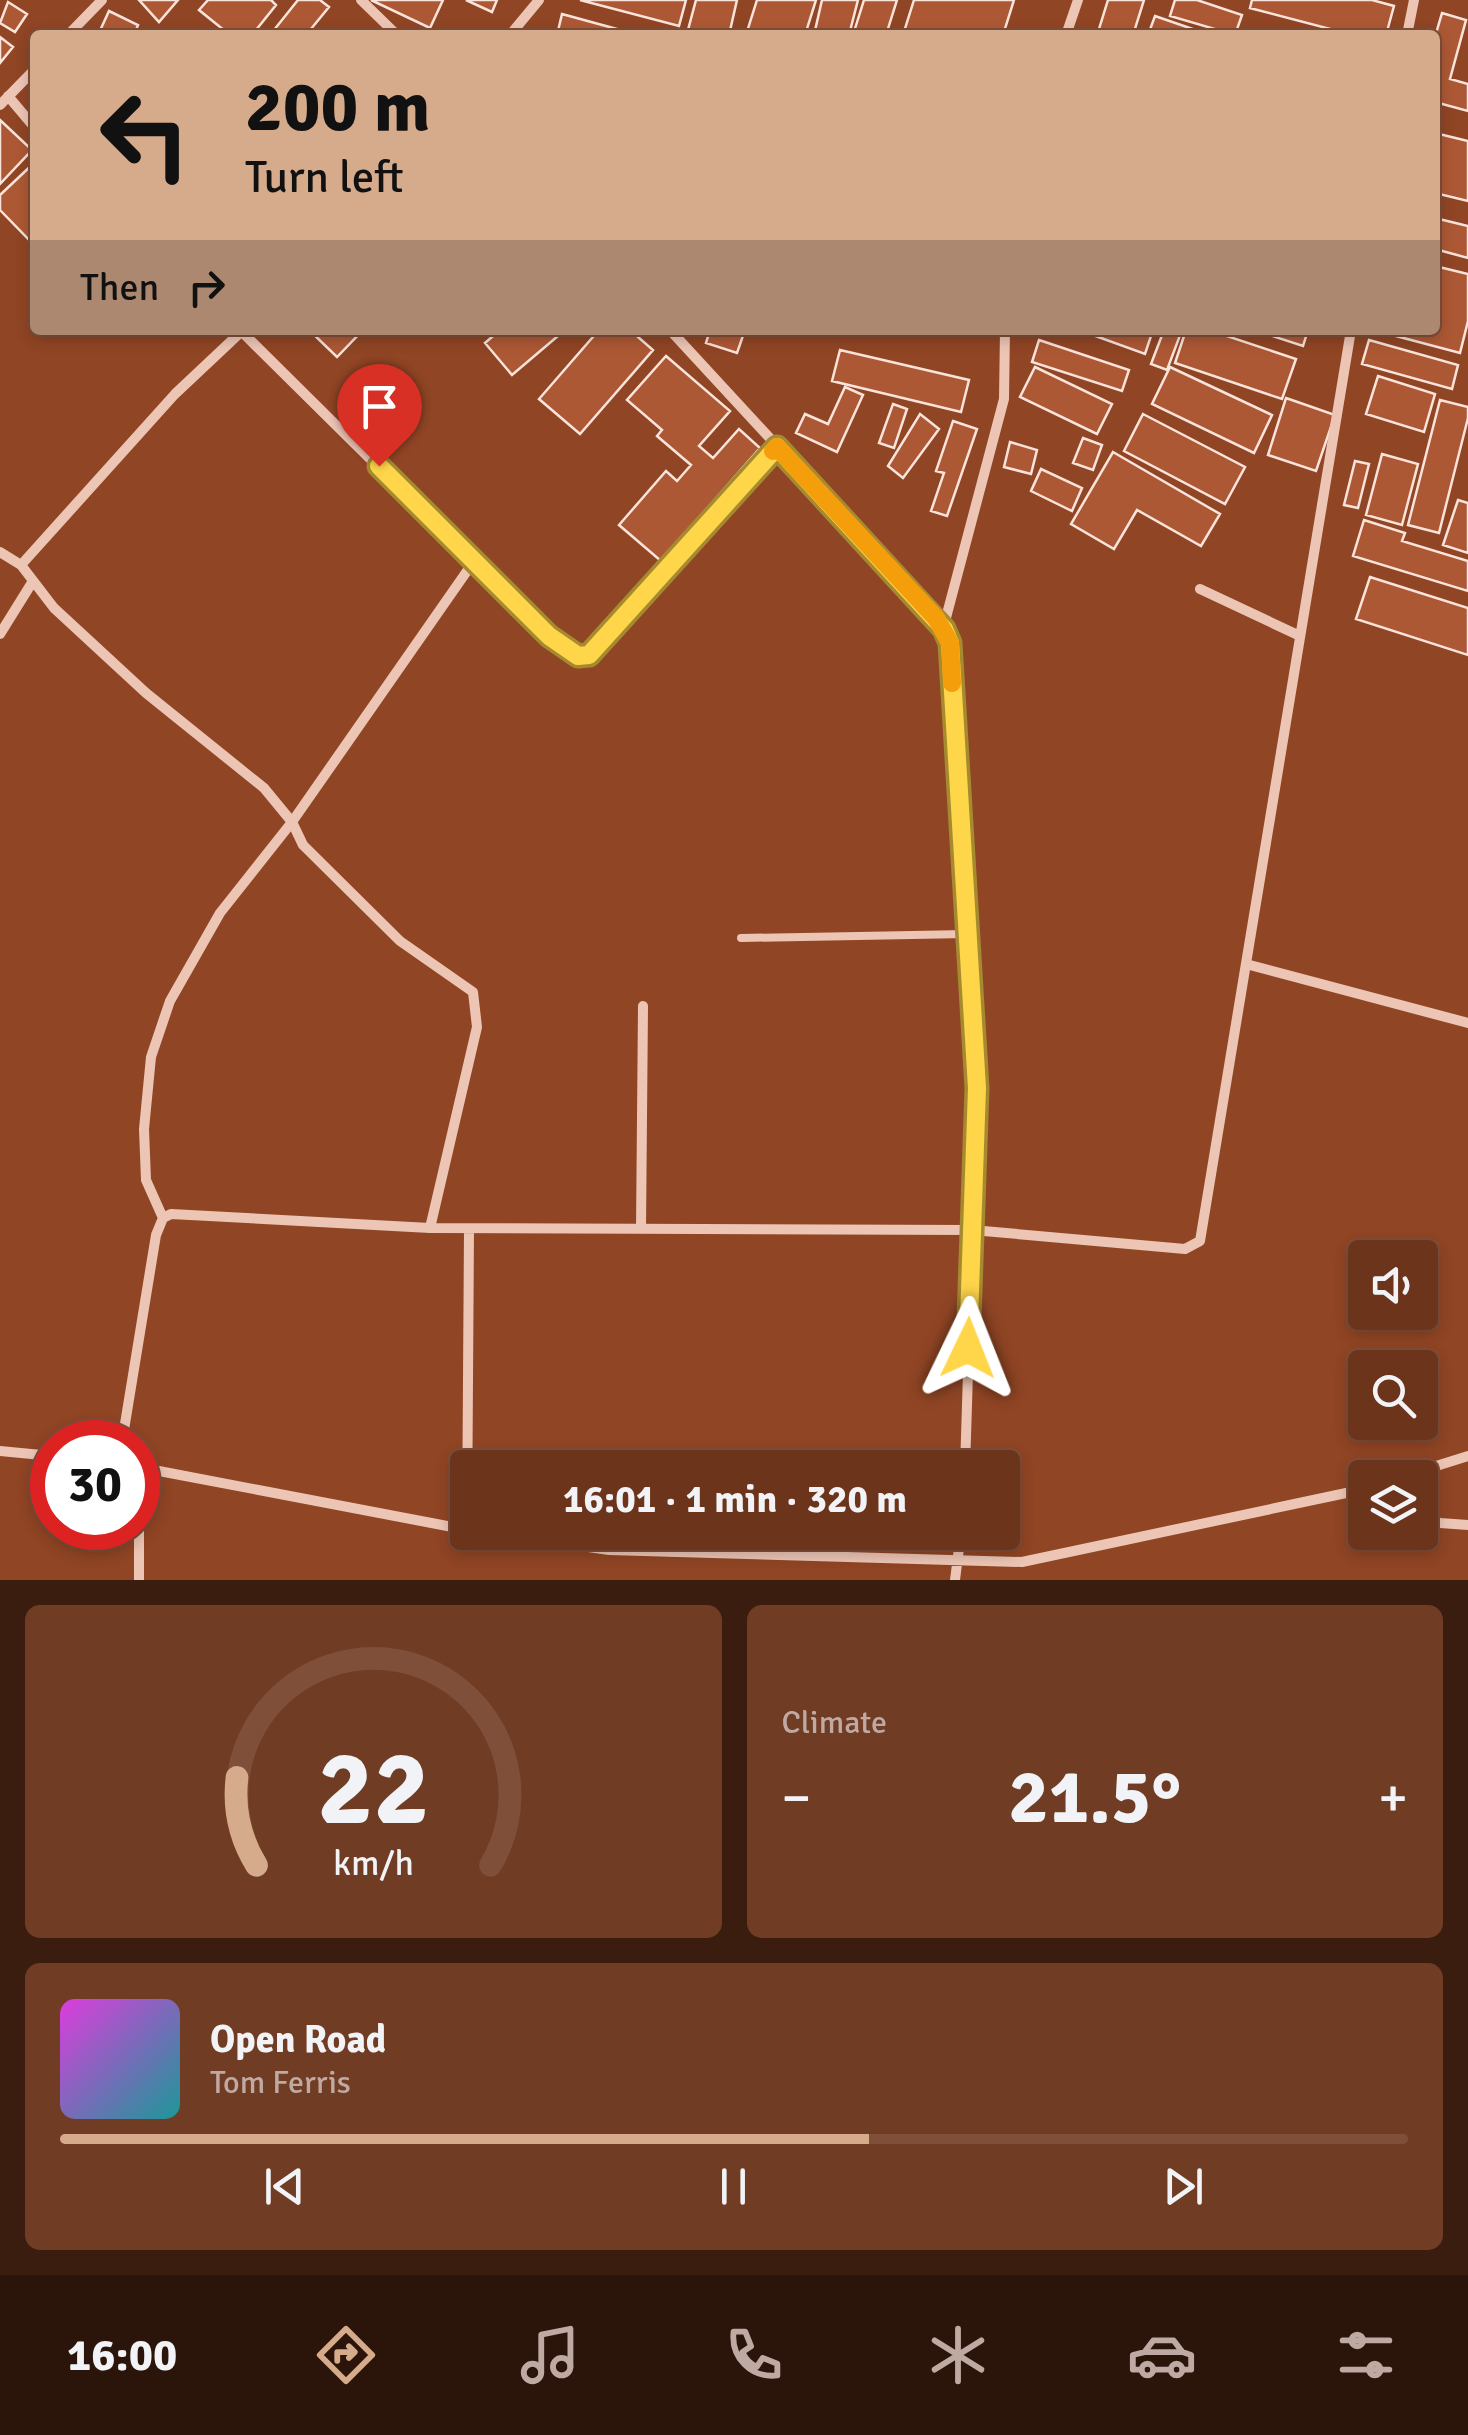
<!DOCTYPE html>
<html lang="en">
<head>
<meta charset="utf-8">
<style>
	body { margin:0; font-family:Signika,sans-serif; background:#713c24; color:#f1f3f6; height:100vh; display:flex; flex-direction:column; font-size:38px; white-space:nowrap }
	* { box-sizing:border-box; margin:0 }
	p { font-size:32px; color:#beaaa3 }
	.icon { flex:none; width:55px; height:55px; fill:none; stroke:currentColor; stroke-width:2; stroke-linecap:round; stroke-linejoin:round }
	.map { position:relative; height:1580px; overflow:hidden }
	.drawer { display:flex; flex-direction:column; gap:25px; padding:25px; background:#3b1d0f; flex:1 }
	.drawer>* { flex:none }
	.top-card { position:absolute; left:30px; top:30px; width:1410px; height:305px; border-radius:10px; box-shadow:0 5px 15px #0003,0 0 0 2px #7f4f3a; background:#d6ab8b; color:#111; overflow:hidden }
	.fabs { position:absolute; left:1348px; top:1240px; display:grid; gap:20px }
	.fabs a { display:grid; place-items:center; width:90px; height:90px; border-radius:10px; background:#6c341b; box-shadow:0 5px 15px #0003,0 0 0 2px #7f4f3a; font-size:50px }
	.speed { position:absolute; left:30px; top:1420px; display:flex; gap:20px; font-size:50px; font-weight:700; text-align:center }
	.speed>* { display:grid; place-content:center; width:130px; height:130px; border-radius:50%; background:#6c341b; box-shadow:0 5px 15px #0003,0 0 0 2px #7f4f3a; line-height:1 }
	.speed .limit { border:15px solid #d22; background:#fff; color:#111 }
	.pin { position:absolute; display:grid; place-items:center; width:85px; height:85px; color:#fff; margin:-102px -42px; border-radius:50% 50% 50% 0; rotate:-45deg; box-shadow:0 0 10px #0007 }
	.pin .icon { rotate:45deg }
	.me { position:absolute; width:110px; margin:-55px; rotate:2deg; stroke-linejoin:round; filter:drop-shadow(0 0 8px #0008) }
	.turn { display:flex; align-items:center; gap:35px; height:210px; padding:0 50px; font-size:45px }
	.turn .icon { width:130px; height:130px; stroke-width:2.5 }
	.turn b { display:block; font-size:70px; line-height:85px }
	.then { display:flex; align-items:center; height:95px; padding:0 50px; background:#0003; gap:20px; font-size:38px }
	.big { font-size:75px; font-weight:700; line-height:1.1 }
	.drawer .widget { flex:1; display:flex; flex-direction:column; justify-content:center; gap:15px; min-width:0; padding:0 35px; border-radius:15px; background:#713c24 }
	.drawer .dial { align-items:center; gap:0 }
	.dial svg { height:260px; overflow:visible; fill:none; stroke:#7f4f3a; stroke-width:7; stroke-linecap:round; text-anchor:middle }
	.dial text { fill:#f1f3f6; stroke:none }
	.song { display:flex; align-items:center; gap:30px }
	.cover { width:120px; height:120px; border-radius:15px; background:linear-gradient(135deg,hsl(300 70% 55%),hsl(180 70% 35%)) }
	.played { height:10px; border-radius:5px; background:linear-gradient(90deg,#d6ab8b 60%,#7f4f3a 60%) }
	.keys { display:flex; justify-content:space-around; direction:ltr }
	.heat { display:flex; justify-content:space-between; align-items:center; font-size:55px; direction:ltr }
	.drawer .tiles { flex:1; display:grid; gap:25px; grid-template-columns:1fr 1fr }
	.widget:last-child { grid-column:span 2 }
	.trip { position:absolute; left:450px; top:1450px; width:570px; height:100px; border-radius:10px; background:#6c341b; box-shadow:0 5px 15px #0003,0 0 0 2px #7f4f3a; font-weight:700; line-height:100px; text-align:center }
	.dock { display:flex; height:160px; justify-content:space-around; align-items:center; background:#2b150b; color:#beaaa3 }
	.dock .icon { width:70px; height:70px }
	.dock .active { color:#d6ab8b }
	.dock b { font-size:45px; color:#f1f3f6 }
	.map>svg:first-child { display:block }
	.building { fill:#ad5834; stroke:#f9e3da; stroke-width:2.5 }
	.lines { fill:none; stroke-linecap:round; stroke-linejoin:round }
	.service { stroke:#ecc5b5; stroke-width:8 }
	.minor { stroke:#ecc5b5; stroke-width:10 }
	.route-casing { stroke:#a68a30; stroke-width:25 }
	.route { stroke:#ffd54a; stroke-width:18 }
	.slow { stroke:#f59e0b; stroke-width:18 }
</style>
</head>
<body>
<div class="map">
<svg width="1468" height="1580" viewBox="0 0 1468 1580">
	<rect width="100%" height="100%" fill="#904524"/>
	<!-- building -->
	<path class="building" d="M139,0H178L159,22Z
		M208,0H271L276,5L252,35H230L199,10Z
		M298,0H320L329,7L306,35H270Z
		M371,0H443L430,28Z
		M466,0H497L492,12Z
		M580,0H686L679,26Z
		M696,0H737L729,35L688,30Z
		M757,0H816L805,35H746Z
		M822,0H858L849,35H814Z
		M864,0H897L886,35H853Z
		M914,0H1014L1003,35H903Z
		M1108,0H1144L1133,35L1099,29Z
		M1175,0H1197L1242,15L1235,35L1170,16Z
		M1252,0H1372L1394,6L1386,35H1353L1250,8Z
		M8,2L27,14L15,32L0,23Z
		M109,11L138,25L134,35H98Z
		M1442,13L1466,20L1450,79L1468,84V111L1435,102V37Z
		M562,14L624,31L623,35H557Z
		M1155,16L1210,35H1148Z
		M0,37L13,47L0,63Z
		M0,120L32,150L0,184Z
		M1435,133L1468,141V201L1435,193Z
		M35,162V246L0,210V195Z
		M1435,218L1468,226V258L1435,249Z
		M1435,266L1468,274V321L1460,353L1396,336L1397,330H1435Z
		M309,330H363L337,357Z
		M500,330H565L512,375L485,343Z
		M599,330H630L653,350L580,434L539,399Z
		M710,330H745L737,353L706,343Z
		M1079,330H1153L1145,354Z
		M1164,330H1182L1167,370L1151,364Z
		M1186,330H1209L1296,359L1282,399L1175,363Z
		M1254,330H1308L1303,346Z
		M1039,340L1129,370L1122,391L1032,362Z
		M1369,340L1458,365L1452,389L1362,364Z
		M840,350L969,380L961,412L832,381Z
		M666,356L730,411L699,446L713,458L739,429L760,448L661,561L619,525L666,471L677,481L691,465L657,436L662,430L627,400Z
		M1035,367L1112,404L1097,434L1020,397Z
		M1170,367L1272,415L1254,453L1152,404Z
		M1378,376L1435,394L1424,432L1366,414Z
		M845,387L863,395L837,452L796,433L805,414L828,424Z
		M1286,398L1335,415L1316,471L1268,455Z
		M1440,400L1468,407V418L1439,533L1408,525Z
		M893,404L907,409L894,448L879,443Z
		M920,414L939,429L903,478L888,466Z
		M1143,414L1245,467L1225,504L1124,451Z
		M953,421L977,429L947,516L931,511L944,473L936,471Z
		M1083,438L1102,445L1093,470L1073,463Z
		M1010,442L1037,450L1031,474L1004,467Z
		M1113,452L1220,514L1201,546L1137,510L1114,549L1071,524Z
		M1382,454L1418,464L1402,525L1366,515Z
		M1355,461L1369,464L1358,508L1344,505Z
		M1041,469L1082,488L1072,511L1031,491Z
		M1458,500L1468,503V553L1443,545Z
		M1364,520L1405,533L1402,541L1468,561V591L1353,556Z
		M1370,577L1468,608V655L1356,619Z"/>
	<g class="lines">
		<!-- service -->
		<path class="service" d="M741,938L967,934"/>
		<!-- minor -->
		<path class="minor" d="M361,0L397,35
			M68,35L102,0
			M510,35L539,0
			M1066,35L1078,0
			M1407,35L1414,0
			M8,96L35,128
			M0,105L35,69
			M240,330L549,636L578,656L589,655L777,447
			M670,330L936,618L949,643L977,1088L965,1468
			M0,552L21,565L54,608L146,693L264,788L292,822L303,845L400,941L473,992L477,1027L430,1228
			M21,565L175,394L243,330
			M1200,589L1300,636
			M943,629L1004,399L1005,330
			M0,634L33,581
			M1246,964L1468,1023
			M163,1218L146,1180L144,1129L151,1057L170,1001L220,913L292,822L474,561
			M641,1229L643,1006
			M122,1442L156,1235L163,1218L171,1214L430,1228L972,1230L1185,1249L1200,1241L1351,330
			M0,1451L52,1456
			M138,1467L468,1530
			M1398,1478L1468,1456
			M1420,1514L1440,1523L1468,1525
			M467,1530L469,1229
			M485,1532L609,1550L1022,1562L1365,1489
			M139,1580V1468
			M955,1580L961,1532"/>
	</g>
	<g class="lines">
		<defs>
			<path id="route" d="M379,466L549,636L578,656L589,655L777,447L944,629L950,643L977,1088L968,1348"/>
		</defs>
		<!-- route casing -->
		<use href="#route" class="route-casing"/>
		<!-- route -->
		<use href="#route" class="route"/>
		<!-- slow -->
		<path class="slow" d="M773,451L777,447L936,618L950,643L952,683"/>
	</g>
</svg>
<div class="fabs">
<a><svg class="icon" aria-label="sound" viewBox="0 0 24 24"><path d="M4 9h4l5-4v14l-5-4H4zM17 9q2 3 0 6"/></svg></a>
<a><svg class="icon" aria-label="search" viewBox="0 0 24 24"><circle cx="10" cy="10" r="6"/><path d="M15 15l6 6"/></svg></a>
<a><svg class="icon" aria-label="layers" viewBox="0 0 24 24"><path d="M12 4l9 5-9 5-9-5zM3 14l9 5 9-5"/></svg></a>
</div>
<div class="speed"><div class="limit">30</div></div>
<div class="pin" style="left:379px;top:466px;background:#d93025"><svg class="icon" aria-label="arrive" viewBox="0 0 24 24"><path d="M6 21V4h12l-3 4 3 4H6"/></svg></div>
<svg class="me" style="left:968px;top:1348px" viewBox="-20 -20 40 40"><path d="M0-17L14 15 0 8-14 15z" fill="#ffd54a" stroke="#fff" stroke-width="4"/></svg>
<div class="trip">16:01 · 1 min · 320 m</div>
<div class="top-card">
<div class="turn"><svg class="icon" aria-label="left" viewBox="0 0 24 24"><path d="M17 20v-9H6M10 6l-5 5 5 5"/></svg><div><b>200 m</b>Turn left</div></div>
<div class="then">Then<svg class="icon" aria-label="right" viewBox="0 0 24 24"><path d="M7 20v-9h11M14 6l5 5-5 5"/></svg></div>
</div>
</div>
<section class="drawer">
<div class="tiles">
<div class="widget dial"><svg viewBox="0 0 100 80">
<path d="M14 69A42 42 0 1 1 86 69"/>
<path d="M14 69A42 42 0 0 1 8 42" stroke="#d6ab8b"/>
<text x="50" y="56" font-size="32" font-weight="700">22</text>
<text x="50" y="72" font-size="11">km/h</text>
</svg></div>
<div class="widget"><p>Climate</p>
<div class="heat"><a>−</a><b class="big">21.5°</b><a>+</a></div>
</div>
<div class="widget">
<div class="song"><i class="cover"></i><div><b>Open Road</b><p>Tom Ferris</p></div></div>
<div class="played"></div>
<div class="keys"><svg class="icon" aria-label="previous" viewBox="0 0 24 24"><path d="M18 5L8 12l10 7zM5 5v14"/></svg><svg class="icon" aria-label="pause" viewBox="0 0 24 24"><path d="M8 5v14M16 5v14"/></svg><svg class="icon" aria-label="next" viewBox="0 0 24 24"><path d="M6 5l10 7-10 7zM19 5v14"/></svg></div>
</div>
</div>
</section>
<nav class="dock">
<b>16:00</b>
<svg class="icon active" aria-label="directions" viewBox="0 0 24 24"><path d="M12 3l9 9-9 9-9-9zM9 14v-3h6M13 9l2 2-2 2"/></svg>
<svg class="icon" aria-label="music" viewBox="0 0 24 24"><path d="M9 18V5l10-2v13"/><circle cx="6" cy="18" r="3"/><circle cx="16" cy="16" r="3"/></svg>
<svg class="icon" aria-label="phone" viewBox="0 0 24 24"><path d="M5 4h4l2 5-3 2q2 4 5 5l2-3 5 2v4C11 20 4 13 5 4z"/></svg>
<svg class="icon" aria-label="climate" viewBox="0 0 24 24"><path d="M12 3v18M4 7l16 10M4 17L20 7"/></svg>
<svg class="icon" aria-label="car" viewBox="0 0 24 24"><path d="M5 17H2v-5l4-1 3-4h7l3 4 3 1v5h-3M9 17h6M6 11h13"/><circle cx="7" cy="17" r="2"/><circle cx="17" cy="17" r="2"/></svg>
<svg class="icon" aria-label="filters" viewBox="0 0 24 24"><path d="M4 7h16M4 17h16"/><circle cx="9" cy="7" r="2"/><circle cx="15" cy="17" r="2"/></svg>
</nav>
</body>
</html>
